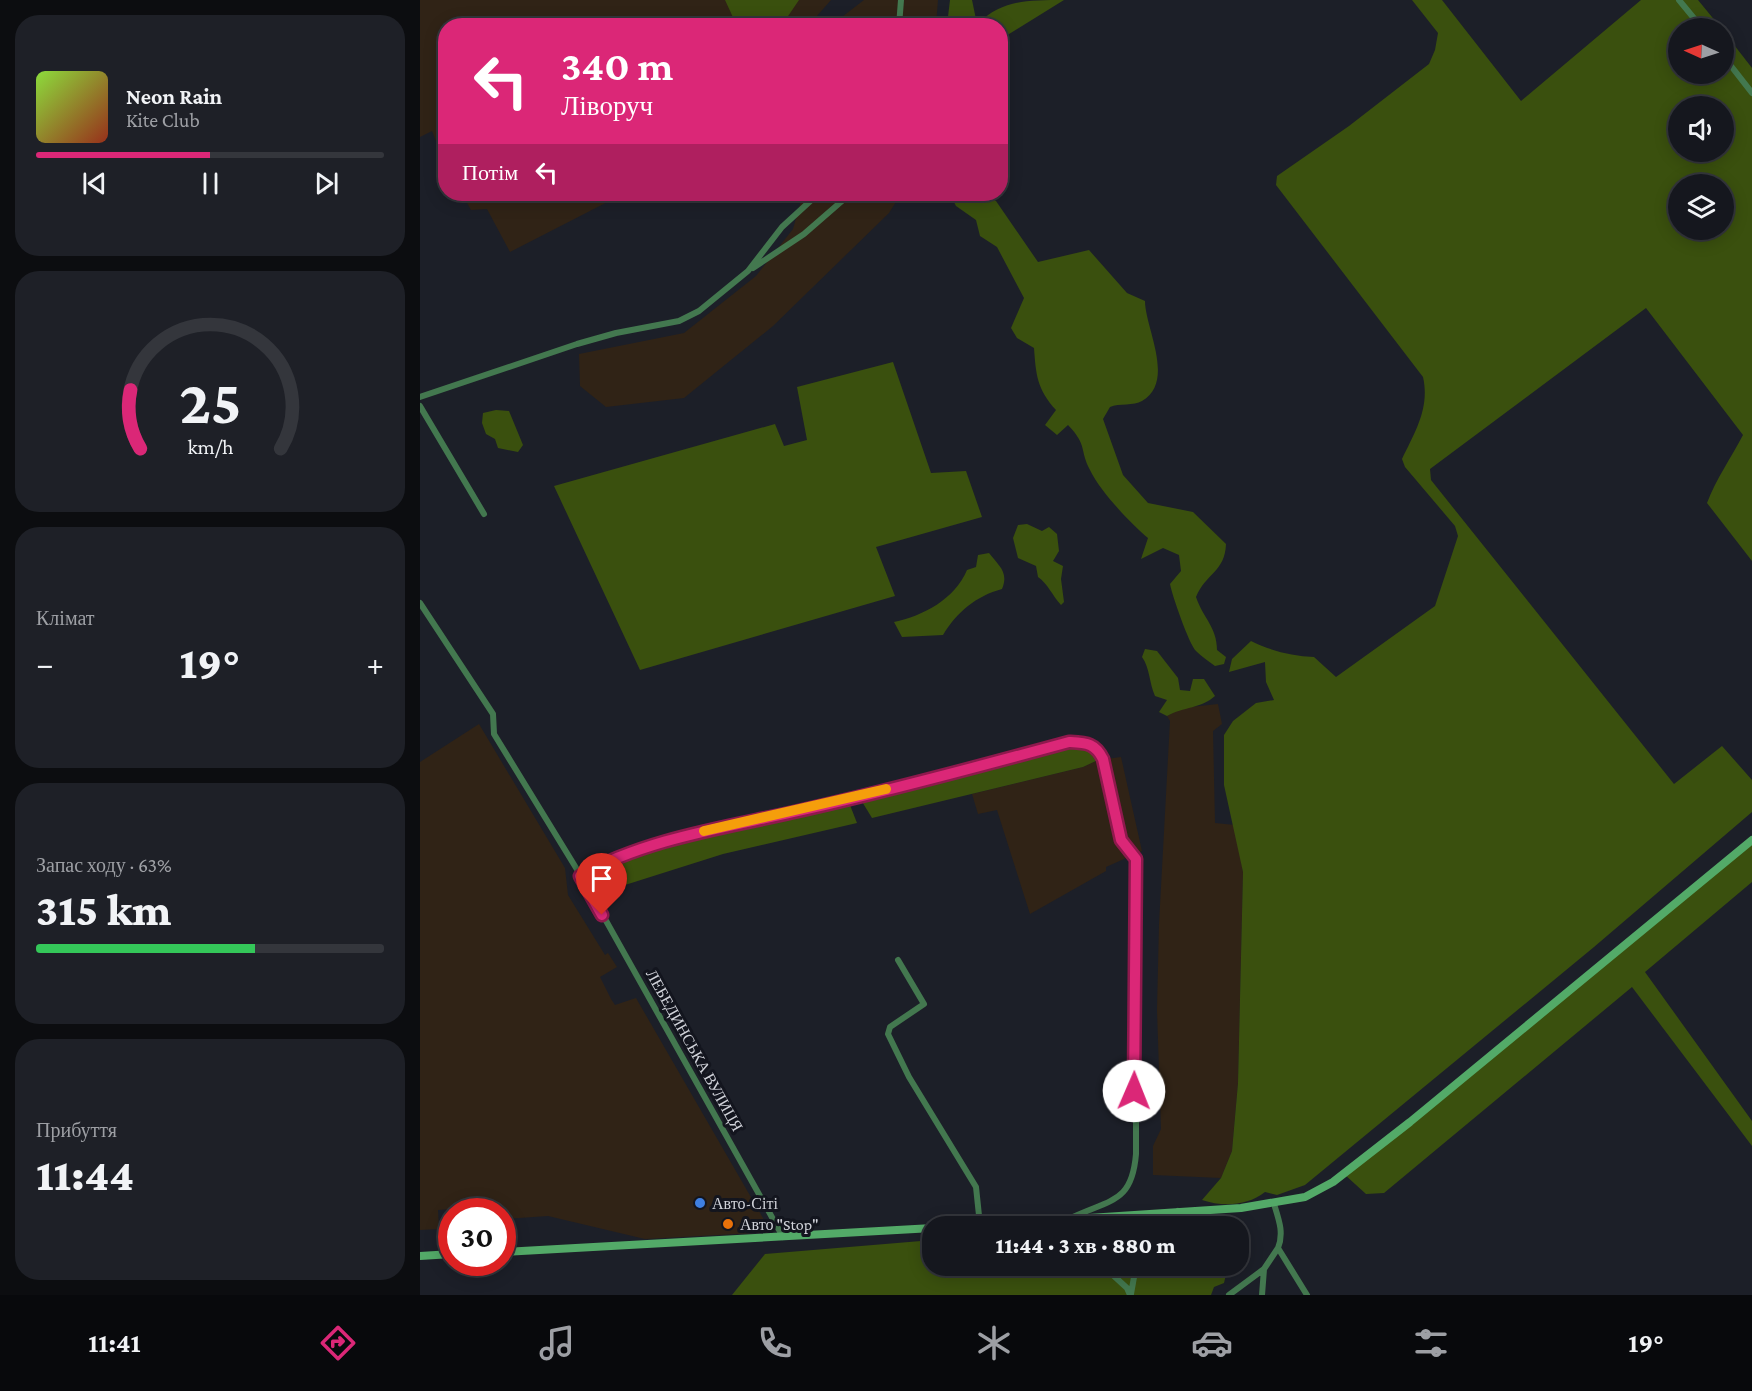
<!DOCTYPE html>
<html lang="uk">
<head>
<meta charset="utf-8">
<style>
	body { margin:0; font-family:"Crimson Pro",serif; background:#1e2027; color:#f1f3f6; height:100vh; display:flex; flex-direction:column; font-size:22px; white-space:nowrap }
	* { box-sizing:border-box; margin:0 }
	p { font-size:20px; color:#9d9fa4 }
	.icon { flex:none; width:33px; height:33px; fill:none; stroke:currentColor; stroke-width:2; stroke-linecap:round; stroke-linejoin:round }
	.map { position:relative; flex:1; overflow:hidden }
	.panel { display:flex; flex-direction:column; gap:15px; padding:15px; background:#0c0d10; width:420px }
	.panel>* { flex:none }
	.hud { position:absolute; left:18px; top:18px; width:570px; height:183px; border-radius:24px; box-shadow:0 3px 15px #0003,0 0 0 2px #34363c; background:#db2777; color:#fff; overflow:hidden }
	.needle { width:39px; rotate:273deg }
	.buttons { position:absolute; left:1248px; top:18px; display:grid; gap:12px }
	.buttons a { display:grid; place-items:center; width:66px; height:66px; border-radius:50%; background:#15171e; box-shadow:0 3px 15px #0003,0 0 0 2px #34363c; font-size:30px }
	.speed { position:absolute; left:18px; top:1198px; display:flex; gap:12px; font-size:30px; font-weight:700; text-align:center }
	.speed>* { display:grid; place-content:center; width:78px; height:78px; border-radius:50%; background:#15171e; box-shadow:0 3px 15px #0003,0 0 0 2px #34363c; line-height:1 }
	.speed .limit { border:9px solid #d22; background:#fff; color:#111 }
	.pin { position:absolute; display:grid; place-items:center; width:51px; height:51px; color:#fff; margin:-62px -26px; border-radius:50% 50% 50% 0; rotate:-45deg; box-shadow:0 0 6px #0007 }
	.pin .icon { rotate:45deg }
	.me { position:absolute; width:66px; margin:-33px; rotate:1deg; stroke-linejoin:round; filter:drop-shadow(0 0 4px #0008) }
	.turn { display:flex; align-items:center; gap:21px; height:126px; padding:0 24px; font-size:27px }
	.turn .icon { width:78px; height:78px; stroke-width:2.5 }
	.turn b { display:block; font-size:42px; line-height:51px }
	.then { display:flex; align-items:center; height:57px; padding:0 24px; background:#0003; gap:12px; font-size:22px }
	.big { font-size:45px; font-weight:800; line-height:1.1 }
	.panel .tile { flex:1; display:flex; flex-direction:column; justify-content:center; gap:9px; min-width:0; padding:0 21px; border-radius:24px; background:#1e2027 }
	.panel .dial { align-items:center; gap:0 }
	.dial svg { height:156px; overflow:visible; fill:none; stroke:#34363c; stroke-width:7; stroke-linecap:round; text-anchor:middle }
	.dial text { fill:#f1f3f6; stroke:none }
	.song { display:flex; align-items:center; gap:18px }
	.cover { width:72px; height:72px; border-radius:9px; background:linear-gradient(135deg,hsl(90 70% 55%),hsl(10 70% 35%)) }
	.played { height:6px; border-radius:3px; background:linear-gradient(90deg,#db2777 50%,#34363c 50%) }
	.keys { display:flex; justify-content:space-around; direction:ltr }
	.heat { display:flex; justify-content:space-between; align-items:center; font-size:33px; direction:ltr }
	.charge { height:9px; border-radius:4px; background:linear-gradient(90deg,#34c759 63%,#34363c 0) }
	.trip { position:absolute; left:502px; top:1216px; width:327px; height:60px; border-radius:24px; background:#15171e; box-shadow:0 3px 15px #0003,0 0 0 2px #34363c; font-weight:800; line-height:60px; text-align:center }
	.dock { display:flex; height:96px; justify-content:space-around; align-items:center; background:#08090c; color:#9d9fa4 }
	.dock .icon { width:42px; height:42px }
	.dock .current { color:#db2777 }
	.dock b { font-size:27px; color:#f1f3f6 }
	main { display:flex; flex:1; min-height:0 }
	.map>svg:first-child { display:block }
	.industrial { fill:#302316 }
	.green { fill:#3a500e; fill-rule:evenodd }
	.lines { fill:none; stroke-linecap:round; stroke-linejoin:round }
	.street { stroke:#43784f; stroke-width:6 }
	.secondary { stroke:#53aa68; stroke-width:8 }
	.route-casing { stroke:#8e194d; stroke-width:15 }
	.route { stroke:#db2777; stroke-width:10 }
	.slow { stroke:#f59e0b; stroke-width:10 }
	.shop-dot { fill:#3f7fe0; stroke:#13151e; stroke-width:2 }
	.food-dot { fill:#e8710a; stroke:#13151e; stroke-width:2 }
	.labels { text-anchor:middle; stroke-width:6; stroke-linejoin:round; paint-order:stroke }
	.street-label { font-size:16px; fill:#d0d2d9; stroke:#13151e }
	.poi-label { font-size:16px; fill:#d0d2d9; stroke:#13151e; text-anchor:start }
</style>
</head>
<body>
<main>
<section class="panel">
<div class="tile">
<div class="song"><i class="cover"></i><div><b>Neon Rain</b><p>Kite Club</p></div></div>
<div class="played"></div>
<div class="keys"><svg class="icon" aria-label="previous" viewBox="0 0 24 24"><path d="M18 5L8 12l10 7zM5 5v14"/></svg><svg class="icon" aria-label="pause" viewBox="0 0 24 24"><path d="M8 5v14M16 5v14"/></svg><svg class="icon" aria-label="next" viewBox="0 0 24 24"><path d="M6 5l10 7-10 7zM19 5v14"/></svg></div>
</div>
<div class="tile dial"><svg viewBox="0 0 100 80">
<path d="M14 69A42 42 0 1 1 86 69"/>
<path d="M14 69A42 42 0 0 1 9 39" stroke="#db2777"/>
<text x="50" y="56" font-size="32" font-weight="700">25</text>
<text x="50" y="72" font-size="11">km/h</text>
</svg></div>
<div class="tile"><p>Клімат</p>
<div class="heat"><a>−</a><b class="big">19°</b><a>+</a></div>
</div>
<div class="tile"><p>Запас ходу · 63%</p><b class="big">315 km</b><div class="charge"></div></div>
<div class="tile"><p>Прибуття</p><b class="big">11:44</b></div>
</section>
<div class="map">
<svg width="1332" height="1295" viewBox="0 0 1332 1295">
	<rect width="100%" height="100%" fill="#1c1f28"/>
	<!-- industrial -->
	<path class="industrial" d="M0,0H411L389,25L26,26L25,164L12,131L0,137Z
		M444,0H518L516,25L416,26L418,20Z
		M42,194H203L90,252L67,209L51,210Z
		M383,194H481L469,213L353,326L264,398L186,407L160,386L159,354L264,333L336,276L373,229Z
		M798,704L802,724L793,731L795,823L815,825L823,872L818,1083L812,1151L801,1178L733,1175V1146L741,1129L737,1010L739,924L750,721L747,716L761,708Z
		M59,724L145,868L148,895L185,955L188,953L197,967L180,977L191,999L195,1005L216,998L351,1232L225,1239L128,1216L83,1219L82,1212H58L57,1207L18,1210L19,1229L0,1230V762Z
		M701,757L722,851L686,867V871L610,914L577,810L558,814L552,794L663,767L678,760Z"/>
	<!-- green -->
	<path class="green" d="M305,0H379L362,25L317,26Z
		M530,0H552L557,24C583,0 606,0 644,0L581,39L580,26L527,25Z
		M992,0H1022L1101,101L1221,0H1278L1301,28H1258V74H1304V32L1332,68V561L1287,503C1296,479 1311,458 1323,435L1226,308L1010,469L1011,480L1254,784L1302,746L1332,780V812L1174,947L885,1185L857,1195L845,1192C827,1206 803,1207 782,1200L801,1178L812,1151L818,1083L823,872L804,785V735L813,721L836,703L854,700L846,682L845,662L809,672L812,659L831,641C851,651 872,656 894,657L916,677L1015,606L1038,536L1035,526L985,467L982,459C995,432 1010,408 1003,377L856,185L857,176L929,126L1009,64L1015,50L1018,33ZM1258,106H1304V152H1258ZM1258,184H1304V230H1258Z
		M530,194H564L576,201L618,262L669,250L707,293L725,301C725,328 756,381 722,401C714,406 699,403 690,407L683,419L703,475L728,503L773,512L806,544C805,572 786,573 776,597C783,618 797,627 797,650L806,657L804,664L795,666C788,661 781,656 776,651C769,644 752,595 750,584L761,571L759,555L743,548L721,559L728,538C710,523 680,491 670,470C659,449 668,446 648,425L637,435L625,425L636,410C617,389 616,375 614,348L597,338L591,328L604,298L577,247L560,236L556,220L536,206Z
		M473,362L511,473L546,471L562,517L456,547L475,596L220,670L134,486L355,424L364,446L387,440L377,387Z
		M76,410L89,411L103,445L98,452L78,448L75,439L66,434L62,423L63,413Z
		M607,524L622,531L629,527L637,534L639,551L633,561L643,566L641,579L644,602L641,605C632,595 628,584 618,577L616,566L598,558L593,538L598,525Z
		M569,553C579,566 589,572 582,589C556,596 537,612 523,635L482,637L474,622C503,616 535,599 547,570L556,567L558,555Z
		M725,649L737,651L758,678L760,690L770,691L773,679H784L795,696C782,708 763,707 747,716L739,712L747,700L735,696C729,683 730,668 722,657Z
		M649,745L673,748L678,760L663,767L452,818L441,800Z
		M428,800L437,823L303,854L205,885L189,875L194,861L295,827Z
		M1332,840V882L1225,972L1332,1121V1146L1212,987L964,1193L946,1194L924,1174Z
		M782,1213L808,1215L814,1227H714Z
		M513,1240V1266H808L804,1283L794,1287L791,1295H312L345,1254Z"/>
	<g class="lines">
		<!-- street -->
		<path class="street" d="M1259,0L1282,28
			M432,26L434,21
			M479,26L481,0
			M1304,57L1332,93
			M333,268L384,234L430,194
			M0,397L157,344L196,333L259,321L279,311L328,271L362,227L398,194
			M0,406L64,514
			M0,603L73,714L74,734L161,876L363,1237
			M161,876C227,837 317,825 392,808C478,788 564,765 649,742L669,743L677,749L690,786L701,840L716,859V1154C712,1202 692,1199 653,1217
			M478,960L504,1004L470,1027L468,1034L489,1077L556,1187L560,1225
			M854,1204C859,1220 864,1233 858,1248L887,1295
			M748,1227L758,1211
			M683,1266L707,1288L710,1295
			M711,1294L716,1266
			M809,1295L844,1269
			M842,1295L844,1269L858,1248"/>
		<!-- secondary -->
		<path class="secondary" d="M531,1227L821,1208L885,1197L913,1182L990,1122L1332,840
			M82,1252L513,1228
			M0,1256L32,1254"/>
	</g>
	<g class="lines">
		<defs>
			<path id="route" d="M182,915L160,876C226,838 310,827 383,810C472,790 561,766 649,742C667,743 675,743 683,759L701,840L716,859L714,1091"/>
		</defs>
		<!-- route casing -->
		<use href="#route" class="route-casing"/>
		<!-- route -->
		<use href="#route" class="route"/>
		<!-- slow -->
		<path class="slow" d="M284,831L466,789"/>
	</g>
	<!-- markers -->
	<circle class="shop-dot" cx="280" cy="1203" r="6"/>
	<circle class="food-dot" cx="308" cy="1224" r="6"/>
	<g class="labels">
		<!-- street labels -->
		<g class="street-label">
			<text transform="translate(275 1050) rotate(61)" y="6">ЛЕБЕДИНСЬКА ВУЛИЦЯ</text>
		</g>
		<!-- poi labels -->
		<g class="poi-label">
			<text x="292" y="1209">Авто-Сіті</text>
			<text x="320" y="1230">Авто "Stop"</text>
		</g>
	</g>
</svg>
<div class="buttons">
<a><svg class="needle" viewBox="-14 -14 28 28"><path d="M0-13l5 13h-10z" fill="#e53935"/><path d="M0 13l5-13h-10z" fill="#9d9fa4"/></svg></a>
<a><svg class="icon" aria-label="sound" viewBox="0 0 24 24"><path d="M4 9h4l5-4v14l-5-4H4zM17 9q2 3 0 6"/></svg></a>
<a><svg class="icon" aria-label="layers" viewBox="0 0 24 24"><path d="M12 4l9 5-9 5-9-5zM3 14l9 5 9-5"/></svg></a>
</div>
<div class="speed"><div class="limit">30</div></div>
<div class="pin" style="left:182px;top:915px;background:#d93025"><svg class="icon" aria-label="arrive" viewBox="0 0 24 24"><path d="M6 21V4h12l-3 4 3 4H6"/></svg></div>
<svg class="me" style="left:714px;top:1091px" viewBox="-20 -20 40 40"><circle r="19" fill="#fff"/><path d="M0-13L10 11 0 6-10 11z" fill="#db2777"/></svg>
<div class="trip">11:44 · 3 хв · 880 m</div>
<div class="hud">
<div class="turn"><svg class="icon" aria-label="left" viewBox="0 0 24 24"><path d="M17 20v-9H6M10 6l-5 5 5 5"/></svg><div><b>340 m</b>Ліворуч</div></div>
<div class="then">Потім<svg class="icon" aria-label="left" viewBox="0 0 24 24"><path d="M17 20v-9H6M10 6l-5 5 5 5"/></svg></div>
</div>
</div>
</main>
<nav class="dock">
<b>11:41</b>
<svg class="icon current" aria-label="directions" viewBox="0 0 24 24"><path d="M12 3l9 9-9 9-9-9zM9 14v-3h6M13 9l2 2-2 2"/></svg>
<svg class="icon" aria-label="music" viewBox="0 0 24 24"><path d="M9 18V5l10-2v13"/><circle cx="6" cy="18" r="3"/><circle cx="16" cy="16" r="3"/></svg>
<svg class="icon" aria-label="phone" viewBox="0 0 24 24"><path d="M5 4h4l2 5-3 2q2 4 5 5l2-3 5 2v4C11 20 4 13 5 4z"/></svg>
<svg class="icon" aria-label="climate" viewBox="0 0 24 24"><path d="M12 3v18M4 7l16 10M4 17L20 7"/></svg>
<svg class="icon" aria-label="car" viewBox="0 0 24 24"><path d="M5 17H2v-5l4-1 3-4h7l3 4 3 1v5h-3M9 17h6M6 11h13"/><circle cx="7" cy="17" r="2"/><circle cx="17" cy="17" r="2"/></svg>
<svg class="icon" aria-label="filters" viewBox="0 0 24 24"><path d="M4 7h16M4 17h16"/><circle cx="9" cy="7" r="2"/><circle cx="15" cy="17" r="2"/></svg>
<b>19°</b>
</nav>
</body>
</html>
